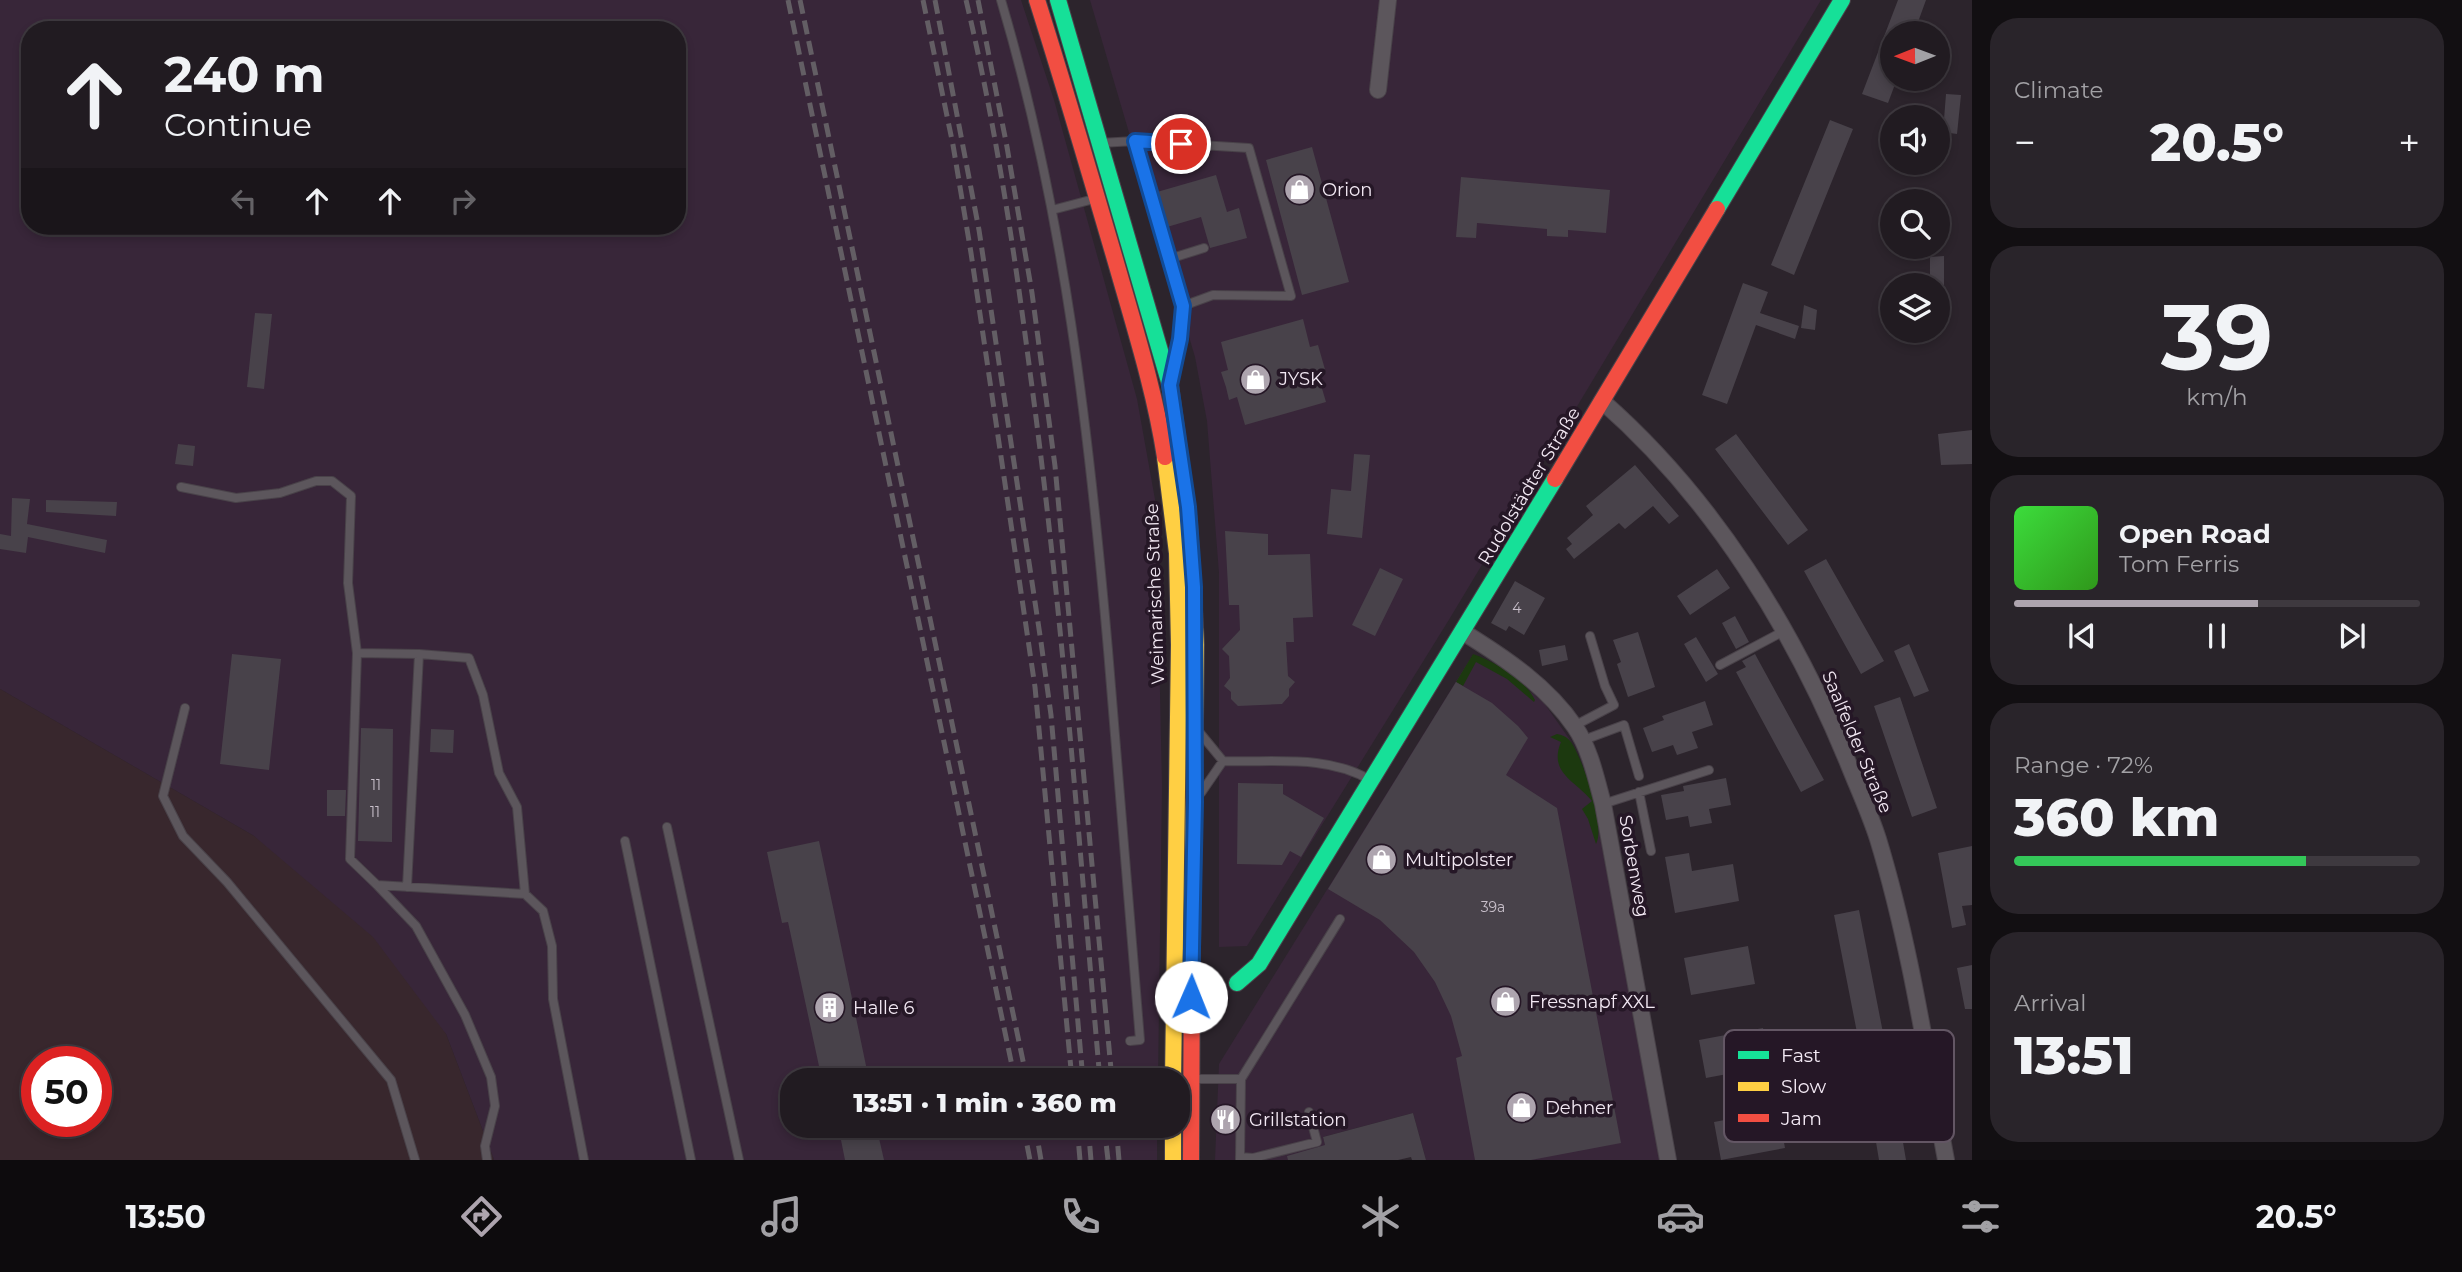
<!DOCTYPE html>
<html lang="en">
<head>
<meta charset="utf-8">
<style>
	body { margin:0; font-family:Montserrat,sans-serif; background:#29242a; color:#f1f3f6; height:100vh; display:flex; flex-direction:column; font-size:26px; white-space:nowrap }
	* { box-sizing:border-box; margin:0 }
	p { font-size:23px; color:#a2a1a5 }
	.icon { flex:none; width:38px; height:38px; fill:none; stroke:currentColor; stroke-width:2; stroke-linecap:round; stroke-linejoin:round }
	.map { position:relative; flex:1; overflow:hidden }
	.sheet { display:flex; flex-direction:column; gap:18px; padding:18px; background:#120f12; width:490px }
	.sheet>* { flex:none }
	.banner { position:absolute; left:21px; top:21px; width:665px; height:214px; border-radius:28px; box-shadow:0 4px 10px #0003,0 0 0 2px #3e393f; background:#211b21; color:#f1f3f6; overflow:hidden }
	.needle { width:46px; rotate:269deg }
	.tools { position:absolute; left:1880px; top:21px; display:grid; gap:14px }
	.tools a { display:grid; place-items:center; width:70px; height:70px; border-radius:50%; background:#211b21; box-shadow:0 4px 10px #0003,0 0 0 2px #3e393f; font-size:35px }
	.speed { position:absolute; left:21px; top:1046px; display:flex; gap:14px; font-size:35px; font-weight:700; text-align:center }
	.speed>* { display:grid; place-content:center; width:91px; height:91px; border-radius:50%; background:#211b21; box-shadow:0 4px 10px #0003,0 0 0 2px #3e393f; line-height:1 }
	.speed .limit { border:10px solid #d22; background:#fff; color:#111 }
	.pin { position:absolute; display:grid; place-items:center; width:60px; height:60px; color:#fff; margin:-30px; border:4px solid #fff; border-radius:50%; box-shadow:0 2px 7px #0007 }
	.me { position:absolute; width:77px; margin:-38px; rotate:1deg; stroke-linejoin:round; filter:drop-shadow(0 0 5px #0008) }
	.turn { display:flex; align-items:center; gap:24px; height:147px; padding:0 28px; font-size:32px }
	.turn .icon { width:91px; height:91px; stroke-width:2.5 }
	.turn b { display:block; font-size:49px; line-height:60px }
	.lanes { display:flex; align-items:center; height:66px; padding:0 28px; background:#0003; justify-content:center; gap:35px; direction:ltr }
	.lanes .off { opacity:.35 }
	.big { font-size:52px; font-weight:800; line-height:1.1 }
	.sheet .card { flex:1; display:flex; flex-direction:column; justify-content:center; gap:10px; min-width:0; padding:0 24px; border-radius:28px; background:#29242a }
	.sheet .dial { align-items:center; gap:0 }
	.dial b { font-size:91px; line-height:1 }
	.song { display:flex; align-items:center; gap:21px }
	.cover { width:84px; height:84px; border-radius:10px; background:linear-gradient(135deg,hsl(120 70% 55%),hsl(110 70% 35%)) }
	.played { height:7px; border-radius:4px; background:linear-gradient(90deg,#ada4ae 60%,#3e393f 60%) }
	.keys { display:flex; justify-content:space-around; direction:ltr }
	.heat { display:flex; justify-content:space-between; align-items:center; font-size:38px; direction:ltr }
	.charge { height:10px; border-radius:5px; background:linear-gradient(90deg,#34c759 72%,#3e393f 0) }
	.trip { position:absolute; left:780px; top:1068px; width:410px; height:70px; border-radius:28px; background:#211b21; box-shadow:0 4px 10px #0003,0 0 0 2px #3e393f; font-weight:800; line-height:70px; text-align:center }
	.menu { display:flex; height:112px; justify-content:space-around; align-items:center; background:#0d0b0d; color:#a2a1a5 }
	.menu .icon { width:49px; height:49px }
	.menu .selected { color:#ada4ae }
	.menu b { font-size:32px; color:#f1f3f6 }
	main { display:flex; flex:1; min-height:0 }
	.map>svg:first-child { display:block }
	.built { fill:#382639; fill-rule:evenodd }
	.industrial { fill:#38272d; fill-rule:evenodd }
	.green { fill:#1c390f }
	.building { fill:#48424a }
	.lines { fill:none; stroke-linecap:round; stroke-linejoin:round }
	.lane-casing { stroke:#494249; stroke-width:10 }
	.street-casing { stroke:#494249; stroke-width:18 }
	.fast-casing { stroke:#494249; stroke-width:18 }
	.slow-casing { stroke:#494249; stroke-width:18 }
	.jam-casing { stroke:#494249; stroke-width:18 }
	.lane { stroke:#5c565c; stroke-width:8 }
	.street { stroke:#5c565c; stroke-width:16 }
	.fast { stroke:#16e098; stroke-width:16 }
	.slow { stroke:#ffcf43; stroke-width:16 }
	.jam { stroke:#f24e42; stroke-width:16 }
	.rail { stroke:#635e64; stroke-width:5; stroke-dasharray:14 7; stroke-linecap:butt }
	.route-casing { stroke:#114b97; stroke-width:18 }
	.route { stroke:#1a73e8; stroke-width:12 }
	.labels { text-anchor:middle; stroke-width:7; stroke-linejoin:round; paint-order:stroke }
	.number-label { font-size:14px; fill:#c8bfca }
	.poi-label { font-size:18px; fill:#f3e9f4; stroke:#251726; text-anchor:start }
	.street-label { font-size:18px; fill:#f3e9f4; stroke:#251726 }
	.key { fill:#251726; stroke:#635664; stroke-width:2 }
	.key-label { font-size:19px; fill:#f3e9f4 }
</style>
</head>
<body>
<main>
<div class="map">
<svg width="1972" height="1160" viewBox="0 0 1972 1160">
	<rect width="100%" height="100%" fill="#2c242c"/>
	<!-- built -->
	<path class="built" d="M0,0H1021L1054,100L1137,399L1156,505L1162,786L1158,1080H793V1125H1157V1160H494L446,1034L254,836L0,689ZM30,30H677V226H30Z
		M1090,0H1821L1450,618L1247,946L1219,947V573L1207,421L1195,357Z
		M1473,654L1502,668L1544,703L1570,740L1582,766L1596,814L1660,1160H1426L1413,1113L1323,1137L1329,1160H1215L1219,1064Z"/>
	<!-- industrial -->
	<path class="industrial" d="M0,689L254,836L373,937L446,1034L494,1160H0ZM37,1062H96V1122H37Z"/>
	<!-- green -->
	<path class="green" d="M1473,654C1495,662 1525,679 1535,700L1534,702L1507,679L1476,662L1463,686L1456,682Z
		M1557,734C1563,735 1567,737 1571,742C1583,760 1606,825 1596,844L1588,819L1582,809L1592,801C1576,781 1548,773 1561,742L1550,737Z"/>
	<!-- building -->
	<path class="building" d="M1898,0H1926L1914,33H1892V79H1897L1888,103L1862,94Z
		M1946,94L1961,95L1957,134L1943,132Z
		M1830,120L1853,129L1794,275L1771,265Z
		M1312,147L1349,282L1302,295L1266,160Z
		M1216,175L1227,212L1239,208L1247,238L1210,248L1201,217L1167,227L1157,192Z
		M1461,177L1610,190L1606,233L1568,230V237L1547,236V229L1477,223L1476,238L1456,237Z
		M1944,256V285H1930V257Z
		M1743,283L1768,292L1760,313L1799,326L1795,339L1756,325L1727,404L1702,395Z
		M1804,305L1817,310L1815,330L1801,328Z
		M255,313L272,314L264,389L247,387Z
		M1303,319L1310,347L1318,345L1326,373L1318,375L1326,402L1245,425L1237,397L1229,400L1226,387L1221,372L1228,370L1221,342Z
		M1972,430V464L1941,465L1938,434Z
		M1736,434L1808,530L1788,545L1715,449Z
		M178,444L195,446L193,466L175,464Z
		M1354,454L1370,455L1362,538L1327,534L1331,489L1351,491Z
		M1635,465L1679,516L1669,524L1653,506L1625,529L1619,523L1574,559L1566,549L1572,544L1567,538L1593,515L1586,506Z
		M12,498L30,499L27,524L107,540L105,553L28,537L26,553L0,549V534L11,536Z
		M46,500L117,502L116,516L46,512Z
		M1225,531L1268,534V555L1310,554L1313,617L1293,618L1294,642H1286L1288,676L1295,682L1289,689V696L1282,704L1238,706L1231,699V692L1224,686L1230,678L1229,656L1222,649L1240,630L1239,605H1229Z
		M1826,559L1884,661L1861,674L1804,571Z
		M1380,568L1403,579L1375,636L1352,625Z
		M1717,569L1730,588L1690,615L1677,596Z
		M1515,581L1545,598L1524,635L1509,626L1506,631L1491,623Z
		M1735,616L1749,642L1736,649L1722,623Z
		M1638,632L1655,687L1628,697L1617,664L1621,662L1613,640Z
		M1696,637L1718,674L1706,682L1684,644Z
		M1909,644L1929,691L1914,697L1894,651Z
		M1565,645L1568,660L1542,666L1539,650Z
		M232,654L281,659L269,770L220,764Z
		M1755,654L1824,780L1801,792L1736,672L1746,667L1742,661Z
		M1456,682L1492,703L1518,726L1528,738L1506,775L1557,808L1621,1143L1531,1160H1475L1456,1058L1462,1056L1451,1016L1435,982L1414,952L1380,920L1328,889Z
		M1900,697L1937,808L1912,817L1874,706Z
		M1705,701L1713,725L1692,732L1698,748L1677,755L1673,745L1652,752L1643,728L1664,720L1662,716Z
		M361,728L393,729L392,842L358,841Z
		M431,729L454,730L453,753L430,752Z
		M1726,778L1731,805L1709,809L1712,823L1690,827L1688,816L1666,820L1661,795L1684,791L1683,786Z
		M1238,783L1283,784V794L1324,818L1301,857L1290,851L1282,865L1237,864Z
		M327,790H346L345,816H327Z
		M819,841L834,912L869,1080H822L788,922L782,923L767,852Z
		M1972,846V905L1962,906L1966,925L1952,928L1938,853Z
		M1689,853L1692,871L1733,864L1739,901L1675,913L1665,857Z
		M1859,910L1894,1089L1869,1094L1834,915Z
		M1748,946L1755,984L1691,995L1684,958Z
		M1972,965V1009H1965L1957,968Z
		M1763,1028L1770,1066L1706,1078L1699,1040Z
		M1778,1110L1785,1148L1721,1160L1714,1122Z
		M1413,1113L1426,1160H1412L1411,1157L1398,1160H1288L1287,1156L1325,1145L1323,1137Z
		M1899,1119L1906,1160H1879L1873,1124Z
		M838,1125H876L884,1160H845Z"/>
	<g class="lines">
		<defs>
			<path id="lane" d="M1001,0C1064,212 1089,431 1108,650C1119,780 1130,910 1140,1040L1130,1041
				M1135,141L1249,148L1291,296L1213,295L1183,306
				M1100,143L1135,141L1183,306L1180,339L1173,372
				M1052,210L1094,199
				M1169,259L1204,248
				M181,487L236,498L280,493L316,481H332L351,496L348,583L357,653L350,859L377,885L525,894L543,911L552,946L553,999L584,1160
				M357,653L419,654L407,887
				M419,654L469,658L483,695L499,773L517,807L525,894
				M1720,665L1784,631
				M185,708L163,796L183,836L227,882L391,1080L415,1160
				M1574,726L1614,705L1605,686L1590,636
				M1200,733L1223,761C1271,763 1327,754 1370,780
				M1581,741L1624,725L1639,776
				M1639,792L1651,851
				M1201,793L1223,761
				M1603,804L1709,770
				M667,827L739,1160
				M625,841L691,1160
				M377,885L416,926L465,1015L491,1077L495,1106L485,1146L487,1160
				M1191,1079H1241
				M1240,1157L1253,1158L1317,1142L1309,1112
				M1240,1160L1241,1079L1340,919"/>
			<path id="street" d="M1378,90L1388,0
				M1602,401C1713,498 1794,630 1849,765C1859,790 1870,814 1878,839C1910,944 1926,1053 1946,1160
				M1463,632C1505,658 1547,686 1575,727C1590,749 1596,778 1603,804L1668,1160"/>
			<path id="fast" d="M1058,0L1170,385L1189,522
				M1717,209L1842,0
				M1237,983L1259,964L1555,479"/>
			<path id="slow" d="M1165,457L1177,553L1179,645L1173,1080
				M1189,522L1196,645L1192,949
				M1173,1125V1160"/>
			<path id="jam" d="M1037,0C1065,88 1091,177 1117,266C1135,329 1155,392 1165,457
				M1555,479L1717,209
				M1191,1160L1192,949"/>
		</defs>
		<!-- lane casing -->
		<use href="#lane" class="lane-casing"/>
		<!-- street casing -->
		<use href="#street" class="street-casing"/>
		<!-- fast casing -->
		<use href="#fast" class="fast-casing"/>
		<!-- slow casing -->
		<use href="#slow" class="slow-casing"/>
		<!-- jam casing -->
		<use href="#jam" class="jam-casing"/>
		<!-- lane -->
		<use href="#lane" class="lane"/>
		<!-- street -->
		<use href="#street" class="street"/>
		<!-- fast -->
		<use href="#fast" class="fast"/>
		<!-- slow -->
		<use href="#slow" class="slow"/>
		<!-- jam -->
		<use href="#jam" class="jam"/>
		<!-- rail -->
		<path class="rail" d="M788,0L1015,1080
			M800,0L1027,1080
			M923,0L953,145L971,253L1035,687L1072,1080
			M935,0L979,230L1041,642L1051,715L1083,1080
			M966,0C995,122 1014,248 1030,372C1062,607 1079,844 1100,1080
			M978,0L1007,147L1032,293L1055,466L1112,1080
			M1023,1125L1030,1160
			M1035,1125L1041,1160
			M1077,1125L1080,1160
			M1088,1125L1091,1160
			M1104,1125L1108,1160
			M1116,1125L1119,1160"/>
	</g>
	<g class="lines">
		<defs>
			<path id="route" d="M1181,144L1135,141L1183,306L1180,339L1170,385L1188,507L1194,587L1195,802L1191,997"/>
		</defs>
		<!-- route casing -->
		<use href="#route" class="route-casing"/>
		<!-- route -->
		<use href="#route" class="route"/>
	</g>
	<!-- icons -->
	<defs>
		<symbol id="shop-disc" viewBox="-11 -11 22 22"><circle r="9.5" fill="#ada4ae" stroke="#251726"/><path d="M-5-2.5h2.3a2.7 3.5 0 0 1 5.4 0H5L5.5 6h-11ZM-1.5-2.5h3a1.5 2.3 0 0 0-3 0Z" fill="#fff"/></symbol>
		<symbol id="building-disc" viewBox="-11 -11 22 22"><circle r="9.5" fill="#ada4ae" stroke="#251726"/><path d="M-4-6H4V6H1V3H-1V6H-4ZM-2.5-4.3h1.7v1.8h-1.7ZM.8-4.3h1.7v1.8H.8ZM-2.5-1h1.7V.8h-1.7ZM.8-1h1.7V.8H.8Z" fill="#fff"/></symbol>
		<symbol id="restaurant-disc" viewBox="-11 -11 22 22"><circle r="9.5" fill="#ada4ae" stroke="#251726"/><path d="M-5-6h1v4h1v-4h1v4h1v-4h1v5L-1.5 .5V6h-2V.5L-5-1ZM5-6V6H3V1.5H1.5Q1.5-4 5-6Z" fill="#fff"/></symbol>
	</defs>
	<g fill-rule="evenodd">
		<use href="#shop-disc" x="1282" y="172" width="35" height="35"/>
		<use href="#shop-disc" x="1238" y="362" width="35" height="35"/>
		<use href="#shop-disc" x="1364" y="842" width="35" height="35"/>
		<use href="#shop-disc" x="1488" y="984" width="35" height="35"/>
		<use href="#building-disc" x="812" y="990" width="35" height="35"/>
		<use href="#shop-disc" x="1504" y="1090" width="35" height="35"/>
		<use href="#restaurant-disc" x="1208" y="1102" width="35" height="35"/>
	</g>
	<g class="labels">
		<!-- number labels -->
		<g class="number-label">
			<text x="1517" y="613">4</text>
			<text x="376" y="790">11</text>
			<text x="375" y="817">11</text>
			<text x="1493" y="912">39a</text>
		</g>
		<!-- poi labels -->
		<g class="poi-label">
			<text x="1322" y="196">Orion</text>
			<text x="1279" y="385">JYSK</text>
			<text x="1405" y="866">Multipolster</text>
			<text x="1529" y="1008">Fressnapf XXL</text>
			<text x="853" y="1014">Halle 6</text>
			<text x="1545" y="1114">Dehner</text>
			<text x="1249" y="1126">Grillstation</text>
		</g>
		<!-- street labels -->
		<g class="street-label">
			<text transform="translate(1529 486) rotate(-59)" y="6">Rudolstädter Straße</text>
			<text transform="translate(1155 594) rotate(-92)" y="6">Weimarische Straße</text>
			<text transform="translate(1857 742) rotate(67)" y="6">Saalfelder Straße</text>
			<text transform="translate(1634 866) rotate(80)" y="6">Sorbenweg</text>
		</g>
	</g>
	<!-- legend -->
	<rect x="1724" y="1030" width="230" height="112" rx="10" class="key"/>
	<rect x="1738" y="1051" width="31" height="8" fill="#16e098"/>
	<rect x="1738" y="1082" width="31" height="9" fill="#ffcf43"/>
	<rect x="1738" y="1114" width="31" height="8" fill="#f24e42"/>
	<g class="key-label">
		<text x="1781" y="1062">Fast</text>
		<text x="1781" y="1093">Slow</text>
		<text x="1781" y="1125">Jam</text>
	</g>
</svg>
<div class="tools">
<a><svg class="needle" viewBox="-14 -14 28 28"><path d="M0-13l5 13h-10z" fill="#e53935"/><path d="M0 13l5-13h-10z" fill="#a2a1a5"/></svg></a>
<a><svg class="icon" aria-label="sound" viewBox="0 0 24 24"><path d="M4 9h4l5-4v14l-5-4H4zM17 9q2 3 0 6"/></svg></a>
<a><svg class="icon" aria-label="search" viewBox="0 0 24 24"><circle cx="10" cy="10" r="6"/><path d="M15 15l6 6"/></svg></a>
<a><svg class="icon" aria-label="layers" viewBox="0 0 24 24"><path d="M12 4l9 5-9 5-9-5zM3 14l9 5 9-5"/></svg></a>
</div>
<div class="speed"><div class="limit">50</div></div>
<div class="pin" style="left:1181px;top:144px;background:#d93025"><svg class="icon" aria-label="arrive" viewBox="0 0 24 24"><path d="M6 21V4h12l-3 4 3 4H6"/></svg></div>
<svg class="me" style="left:1191px;top:997px" viewBox="-20 -20 40 40"><circle r="19" fill="#fff"/><path d="M0-13L10 11 0 6-10 11z" fill="#1a73e8"/></svg>
<div class="trip">13:51 · 1 min · 360 m</div>
<div class="banner">
<div class="turn"><svg class="icon" aria-label="ahead" viewBox="0 0 24 24"><path d="M12 20V5M6 11l6-6 6 6"/></svg><div><b>240 m</b>Continue</div></div>
<div class="lanes"><svg class="icon off" aria-label="left" viewBox="0 0 24 24"><path d="M17 20v-9H6M10 6l-5 5 5 5"/></svg><svg class="icon" aria-label="ahead" viewBox="0 0 24 24"><path d="M12 20V5M6 11l6-6 6 6"/></svg><svg class="icon" aria-label="ahead" viewBox="0 0 24 24"><path d="M12 20V5M6 11l6-6 6 6"/></svg><svg class="icon off" aria-label="right" viewBox="0 0 24 24"><path d="M7 20v-9h11M14 6l5 5-5 5"/></svg></div>
</div>
</div>
<section class="sheet">
<div class="card"><p>Climate</p>
<div class="heat"><a>−</a><b class="big">20.5°</b><a>+</a></div>
</div>
<div class="card dial"><b>39</b><p>km/h</p></div>
<div class="card">
<div class="song"><i class="cover"></i><div><b>Open Road</b><p>Tom Ferris</p></div></div>
<div class="played"></div>
<div class="keys"><svg class="icon" aria-label="previous" viewBox="0 0 24 24"><path d="M18 5L8 12l10 7zM5 5v14"/></svg><svg class="icon" aria-label="pause" viewBox="0 0 24 24"><path d="M8 5v14M16 5v14"/></svg><svg class="icon" aria-label="next" viewBox="0 0 24 24"><path d="M6 5l10 7-10 7zM19 5v14"/></svg></div>
</div>
<div class="card"><p>Range · 72%</p><b class="big">360 km</b><div class="charge"></div></div>
<div class="card"><p>Arrival</p><b class="big">13:51</b></div>
</section>
</main>
<nav class="menu">
<b>13:50</b>
<svg class="icon selected" aria-label="directions" viewBox="0 0 24 24"><path d="M12 3l9 9-9 9-9-9zM9 14v-3h6M13 9l2 2-2 2"/></svg>
<svg class="icon" aria-label="music" viewBox="0 0 24 24"><path d="M9 18V5l10-2v13"/><circle cx="6" cy="18" r="3"/><circle cx="16" cy="16" r="3"/></svg>
<svg class="icon" aria-label="phone" viewBox="0 0 24 24"><path d="M5 4h4l2 5-3 2q2 4 5 5l2-3 5 2v4C11 20 4 13 5 4z"/></svg>
<svg class="icon" aria-label="climate" viewBox="0 0 24 24"><path d="M12 3v18M4 7l16 10M4 17L20 7"/></svg>
<svg class="icon" aria-label="car" viewBox="0 0 24 24"><path d="M5 17H2v-5l4-1 3-4h7l3 4 3 1v5h-3M9 17h6M6 11h13"/><circle cx="7" cy="17" r="2"/><circle cx="17" cy="17" r="2"/></svg>
<svg class="icon" aria-label="filters" viewBox="0 0 24 24"><path d="M4 7h16M4 17h16"/><circle cx="9" cy="7" r="2"/><circle cx="15" cy="17" r="2"/></svg>
<b>20.5°</b>
</nav>
</body>
</html>
